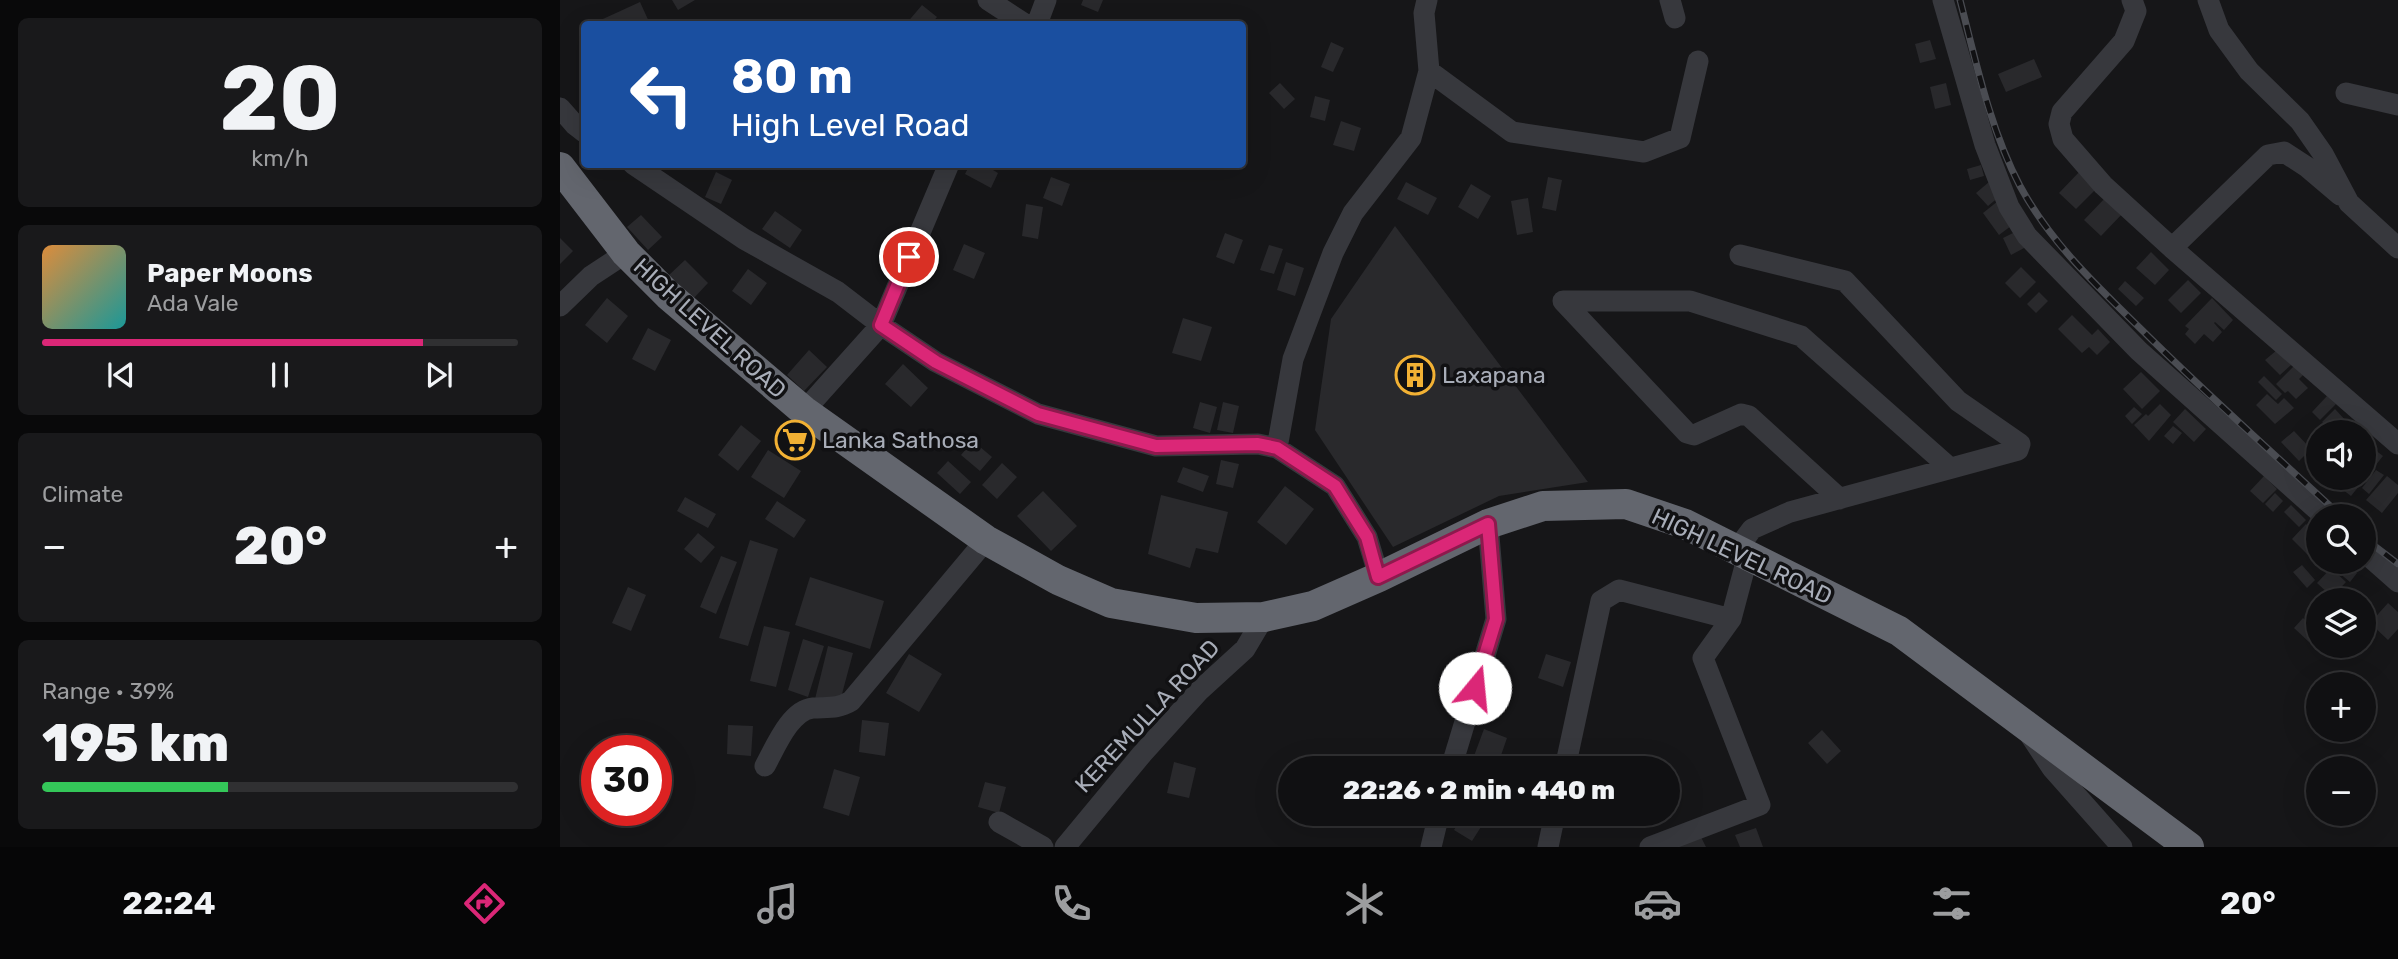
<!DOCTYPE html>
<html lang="en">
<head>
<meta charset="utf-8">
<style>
	body { margin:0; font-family:Rubik,sans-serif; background:#19191b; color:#f1f3f6; height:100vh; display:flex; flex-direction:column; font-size:26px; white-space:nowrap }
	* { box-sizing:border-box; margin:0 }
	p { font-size:23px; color:#9c9d9f }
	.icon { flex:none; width:38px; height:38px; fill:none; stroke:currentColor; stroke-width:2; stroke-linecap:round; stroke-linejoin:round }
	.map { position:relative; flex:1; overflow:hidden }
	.sheet { display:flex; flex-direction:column; gap:18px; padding:18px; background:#09090a; width:560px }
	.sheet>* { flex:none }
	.top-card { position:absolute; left:21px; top:21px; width:665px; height:147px; border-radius:7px; box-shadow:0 7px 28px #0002,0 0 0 2px #303032; background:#1a4fa0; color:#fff; overflow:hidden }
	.buttons { position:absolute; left:1746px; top:420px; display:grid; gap:14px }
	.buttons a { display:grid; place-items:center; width:70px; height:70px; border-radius:50%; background:#101012; box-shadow:0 7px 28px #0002,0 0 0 2px #303032; font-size:35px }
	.speed { position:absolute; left:21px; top:735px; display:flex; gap:14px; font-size:35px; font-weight:700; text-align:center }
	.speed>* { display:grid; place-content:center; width:91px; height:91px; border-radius:50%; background:#101012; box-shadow:0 7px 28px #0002,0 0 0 2px #303032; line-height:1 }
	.speed .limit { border:10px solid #d22; background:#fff; color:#111 }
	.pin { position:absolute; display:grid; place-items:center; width:60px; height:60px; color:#fff; margin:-30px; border:4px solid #fff; border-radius:50%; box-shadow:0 2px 7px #0007 }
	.me { position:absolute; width:77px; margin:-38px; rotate:17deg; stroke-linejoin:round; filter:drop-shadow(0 0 5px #0008) }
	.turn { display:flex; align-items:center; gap:24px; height:147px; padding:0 35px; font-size:32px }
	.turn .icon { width:91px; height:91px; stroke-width:2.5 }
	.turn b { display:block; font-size:49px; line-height:60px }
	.big { font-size:52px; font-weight:800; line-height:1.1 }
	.sheet .tile { flex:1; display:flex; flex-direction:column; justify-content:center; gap:10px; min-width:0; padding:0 24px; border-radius:10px; background:#19191b }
	.sheet .dial { align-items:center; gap:0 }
	.dial b { font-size:91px; line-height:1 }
	.song { display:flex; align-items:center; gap:21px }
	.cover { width:84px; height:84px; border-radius:10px; background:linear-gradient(135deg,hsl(30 70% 55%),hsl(180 70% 35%)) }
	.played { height:7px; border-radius:4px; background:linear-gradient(90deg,#db2777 80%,#303032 80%) }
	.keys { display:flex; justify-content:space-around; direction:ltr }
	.heat { display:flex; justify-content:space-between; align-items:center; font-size:38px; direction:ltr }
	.charge { height:10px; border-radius:5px; background:linear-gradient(90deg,#34c759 39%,#303032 0) }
	.trip { position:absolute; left:718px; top:756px; width:402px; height:70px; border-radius:35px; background:#101012; box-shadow:0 7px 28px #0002,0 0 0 2px #303032; font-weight:800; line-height:70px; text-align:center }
	.dock { display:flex; height:112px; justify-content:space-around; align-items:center; background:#060607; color:#9c9d9f }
	.dock .icon { width:49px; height:49px }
	.dock .on { color:#db2777 }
	.dock b { font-size:32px; color:#f1f3f6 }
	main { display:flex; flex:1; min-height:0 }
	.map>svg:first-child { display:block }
	.building { fill:#29292c }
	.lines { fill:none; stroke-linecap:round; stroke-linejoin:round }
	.minor { stroke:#37383d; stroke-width:21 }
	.highway { stroke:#63666e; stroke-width:30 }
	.rail-casing { stroke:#4a4c52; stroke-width:7 }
	.rail { stroke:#111113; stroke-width:4.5; stroke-dasharray:13; stroke-linecap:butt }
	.route-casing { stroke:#8e194d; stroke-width:18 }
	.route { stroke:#db2777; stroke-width:12 }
	.labels { text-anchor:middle; stroke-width:7; stroke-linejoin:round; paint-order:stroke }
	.street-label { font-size:23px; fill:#a8adb8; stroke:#111113 }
	.poi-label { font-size:23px; fill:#a8adb8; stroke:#111113; text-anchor:start }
</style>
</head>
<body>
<main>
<section class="sheet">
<div class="tile dial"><b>20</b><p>km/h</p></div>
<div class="tile">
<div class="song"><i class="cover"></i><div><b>Paper Moons</b><p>Ada Vale</p></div></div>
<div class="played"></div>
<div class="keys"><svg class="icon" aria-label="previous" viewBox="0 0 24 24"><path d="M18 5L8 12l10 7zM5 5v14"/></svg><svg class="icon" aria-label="pause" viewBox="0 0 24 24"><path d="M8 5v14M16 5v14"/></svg><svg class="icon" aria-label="next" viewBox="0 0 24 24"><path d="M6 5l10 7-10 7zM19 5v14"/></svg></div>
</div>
<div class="tile"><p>Climate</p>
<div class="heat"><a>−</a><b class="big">20°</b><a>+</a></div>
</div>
<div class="tile"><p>Range · 39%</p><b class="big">195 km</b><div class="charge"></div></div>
</section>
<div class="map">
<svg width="1838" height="847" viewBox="0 0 1838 847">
	<rect width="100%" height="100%" fill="#161618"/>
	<!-- building -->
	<path class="building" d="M112,0H135L118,10Z
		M523,0H543L538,12L521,5Z
		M80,2L90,24H32Z
		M362,5L377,17L371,24H346Z
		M1370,40L1376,59L1360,63L1355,44Z
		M771,42L784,48L773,72L761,67Z
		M1474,59L1482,77L1446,92L1438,74Z
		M720,83L735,99L724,109L709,93Z
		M1386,83L1391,105L1375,109L1370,87Z
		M755,96L770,100L765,121L750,117Z
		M781,121L801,128L794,151L773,145Z
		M410,164H423L438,173L431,188L405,174Z
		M1421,165L1424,176L1410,180L1407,169Z
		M1522,169L1539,186L1516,209L1499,193Z
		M156,172L172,180L161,204L145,197Z
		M491,177L510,184L502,206L483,198Z
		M988,177L1002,180L996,211L982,208Z
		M846,182L877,198L868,215L837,199Z
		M1429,182L1440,196L1428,206L1416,193Z
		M911,184L931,196L918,219L898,207Z
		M1546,197L1563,213L1541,236L1524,220Z
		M968,198L973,232L957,235L951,201Z
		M1438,201L1455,223L1439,235L1423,213Z
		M466,204L483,207L478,239L462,236Z
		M215,211L242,230L230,248L202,229Z
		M81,215L102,237L88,250L67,227Z
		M835,226L1028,482L939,496L833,547L755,430L771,319Z
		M1457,231L1466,247L1451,255L1443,238Z
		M665,233L683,240L674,264L656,257Z
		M0,238L13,251L0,264Z
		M404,244L425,253L414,279L393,270Z
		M709,245L723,249L714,274L700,270Z
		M1591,252L1609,270L1595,285L1576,268Z
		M125,260L148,283L133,299L109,275Z
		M726,262L744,268L735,296L717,290Z
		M1461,267L1476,282L1460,298L1445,283Z
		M188,269L207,283L191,305L172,291Z
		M1628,280L1641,293L1621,313L1608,300Z
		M1565,281L1584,298L1576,306L1558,289Z
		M1479,292L1488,301L1476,313L1467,304Z
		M47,298L68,316L47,343L25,325Z
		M1652,298L1673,320L1664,330L1655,322L1654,323L1662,332L1653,342L1644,334L1635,344L1625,334L1629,329L1625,326Z
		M1512,315L1532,335L1538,329L1550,342L1537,355L1529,347L1522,353L1498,329Z
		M623,318L652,327L641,361L612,353Z
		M88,328L111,340L95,371L72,359Z
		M249,350L267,367L244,391L227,375Z
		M1717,350L1731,365L1720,375L1705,360Z
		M343,364L368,388L351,407L325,384Z
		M1735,365L1744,374L1739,379L1748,388L1736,399L1728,391L1725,393L1716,384Z
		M1581,372L1600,391L1582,409L1563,389Z
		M1704,376L1722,394L1716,400L1698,382Z
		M1707,394L1718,404L1724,398L1734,408L1715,424L1696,405Z
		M1767,396L1776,404L1760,420L1752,412Z
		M640,402L657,407L650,433L633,428Z
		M663,402L679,406L673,433L657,430Z
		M1600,404L1611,415L1589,441L1574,425L1586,414L1588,416Z
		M1574,407L1582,414L1572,424L1565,416Z
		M1625,409L1646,429L1634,442L1613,422Z
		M1775,409L1787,422L1776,432H1771L1762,422Z
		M181,425L201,441L178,471L158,455Z
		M1613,426L1622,433L1613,444L1604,436Z
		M1734,431L1751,449L1739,461L1721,442Z
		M413,441L432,457L420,471L401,455Z
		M1810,446L1823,456L1791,496L1778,486L1784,478H1804V453Z
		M208,450L241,471L224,498L191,477Z
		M661,460L679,464L673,488L656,484Z
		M388,461L411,482L400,494L377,473Z
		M442,463L457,477L437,499L422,485Z
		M623,467L649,476L643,492L617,482Z
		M1816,470L1824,475L1809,494L1802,488Z
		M1704,476L1717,489L1703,503L1690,491Z
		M1827,476L1838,485V493L1822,513L1806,500Z
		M725,486L754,509L726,545L697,522Z
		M483,491L517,526L491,551L457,516Z
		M1715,493L1723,501L1713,512L1705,504Z
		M601,495L668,512L658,553L636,548L630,568L588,554Z
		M125,497L156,514L148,528L117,511Z
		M217,501L246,520L234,538L205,519Z
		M1731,505L1746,520L1739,527L1724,512Z
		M1746,524L1759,537V544L1748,555L1732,539Z
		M138,533L155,547L141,563L124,549Z
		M190,540L218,549L188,646L159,638Z
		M161,556L177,562L156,614L140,607Z
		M1785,563L1797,573L1790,582L1778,572Z
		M1742,565L1755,580L1747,588L1733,572Z
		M1771,568L1786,582L1772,597L1757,583Z
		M250,577L324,601L310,649L235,625Z
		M68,587L86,595L71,631L52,623Z
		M1828,603L1838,612V629L1828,640L1810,623Z
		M1743,618L1758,632L1749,642L1734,628Z
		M204,626L230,632L216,687L190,681Z
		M243,639L264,646L248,697L228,690Z
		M268,646L293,653L279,705L255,699Z
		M349,654L382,674L359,712L326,693Z
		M986,654L1011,662L1003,687L978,678Z
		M302,720L329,723L325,756L299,752Z
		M168,725L193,726L191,756L167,754Z
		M924,729L947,738L938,764L914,756Z
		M1262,730L1281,751L1267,764L1248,743Z
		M614,762L636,768L629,798L607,793Z
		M274,769L300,777L289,816L263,808Z
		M425,782L446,787L439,813L418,807Z
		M904,814H917L926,819L912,841L894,830Z
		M1196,828L1203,847H1180L1175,835Z
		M1140,835L1146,847H1114Z"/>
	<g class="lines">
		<!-- minor -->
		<path class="minor" d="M428,0L465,24
			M1110,0L1115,18
			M1383,0L1425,145L1449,207L1467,236L1579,351L1764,516
			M1572,0L1576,11L1564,41L1502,112L1499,124L1503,139L1543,185L1612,248L1838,444
			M1648,0L1659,30L1689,71L1740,121L1763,154L1789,203L1838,248
			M477,24L486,0
			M869,71L952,132L1084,152L1120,138L1138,61
			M1786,93L1838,105
			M0,108L15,125L24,132
			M73,164L184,239L278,292L321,325L376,362L478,414L596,446L698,444L717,448L775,486L807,537L819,577
			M1612,248L1708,155L1724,152L1747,167L1780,195
			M1003,301H1130L1241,336L1390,468
			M1003,301L1127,433L1134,435L1181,414L1189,416L1280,499
			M0,306L31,276L66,253
			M244,411L321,325L389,164
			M717,448L733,359L773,253L793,213L851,138L869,71L864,13L867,0
			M1177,549L1192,529L1230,512L1458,450L1460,444L1398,401L1285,281L1180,255
			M1804,552L1838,582
			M1470,735L1492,768L1562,847
			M205,766C215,748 230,710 253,708C268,707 278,709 291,701L426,540
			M891,768L936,619L928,524
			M1005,768L1041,601L1059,590L1171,619
			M439,822L483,847
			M505,847L582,754L639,691L685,649L704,617
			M871,847L879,814
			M988,847L995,814
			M1090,847L1200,805L1143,658L1171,619L1188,555"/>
		<!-- highway -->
		<path class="highway" d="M0,167L66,253L108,295L244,411L426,540L498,580L551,603L636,618L704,617L753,606L819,577L928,524L983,506L1066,504L1125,524L1339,631L1629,847"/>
		<defs>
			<path id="rail" d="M1400,0C1416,62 1430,129 1460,186C1492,245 1540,289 1587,335C1650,397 1716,456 1781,516
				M1804,538L1838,564"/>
		</defs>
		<!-- rail casing -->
		<use href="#rail" class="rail-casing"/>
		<!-- rail -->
		<use href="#rail" class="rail"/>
	</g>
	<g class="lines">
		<defs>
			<path id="route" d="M349,257L321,325L376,362L478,414L596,446L698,444L717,448L775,486L807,537L818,577L928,524L936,619L915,688"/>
		</defs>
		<!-- route casing -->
		<use href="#route" class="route-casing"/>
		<!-- route -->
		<use href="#route" class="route"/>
	</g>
	<!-- icons -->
	<defs>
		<symbol id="building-ring" viewBox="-11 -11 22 22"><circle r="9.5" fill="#111113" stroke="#f2b134" stroke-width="1.5"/><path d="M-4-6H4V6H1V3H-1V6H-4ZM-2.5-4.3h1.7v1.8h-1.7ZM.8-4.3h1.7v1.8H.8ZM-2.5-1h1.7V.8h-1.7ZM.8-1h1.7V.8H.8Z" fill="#f2b134"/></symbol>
		<symbol id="supermarket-ring" viewBox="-11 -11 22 22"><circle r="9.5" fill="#111113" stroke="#f2b134" stroke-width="1.5"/><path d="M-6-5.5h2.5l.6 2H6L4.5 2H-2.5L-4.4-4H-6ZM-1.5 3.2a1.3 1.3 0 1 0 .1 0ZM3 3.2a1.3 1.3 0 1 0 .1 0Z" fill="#f2b134"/></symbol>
	</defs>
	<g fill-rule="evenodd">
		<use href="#building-ring" x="833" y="353" width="44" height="44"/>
		<use href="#supermarket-ring" x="213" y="418" width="44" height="44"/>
	</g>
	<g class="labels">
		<!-- street labels -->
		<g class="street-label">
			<text transform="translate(150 328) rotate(42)" y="8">HIGH LEVEL ROAD</text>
			<text transform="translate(1182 556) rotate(25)" y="8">HIGH LEVEL ROAD</text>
			<text transform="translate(587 716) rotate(-47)" y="8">KEREMULLA ROAD</text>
		</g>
		<!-- poi labels -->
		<g class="poi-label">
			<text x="882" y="383">Laxapana</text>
			<text x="262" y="448">Lanka Sathosa</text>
		</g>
	</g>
</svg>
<div class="buttons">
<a><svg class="icon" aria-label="sound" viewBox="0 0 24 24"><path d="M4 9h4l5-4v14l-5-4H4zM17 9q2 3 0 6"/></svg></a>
<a><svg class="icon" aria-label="search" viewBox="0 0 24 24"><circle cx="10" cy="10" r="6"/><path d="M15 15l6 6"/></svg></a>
<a><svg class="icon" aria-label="layers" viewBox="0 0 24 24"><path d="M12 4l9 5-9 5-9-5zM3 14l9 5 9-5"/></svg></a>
<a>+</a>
<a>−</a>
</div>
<div class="speed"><div class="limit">30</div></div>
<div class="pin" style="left:349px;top:257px;background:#d93025"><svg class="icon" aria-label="arrive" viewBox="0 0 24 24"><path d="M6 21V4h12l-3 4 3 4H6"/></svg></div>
<svg class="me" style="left:915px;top:688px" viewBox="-20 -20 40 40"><circle r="19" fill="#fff"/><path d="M0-13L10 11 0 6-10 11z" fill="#db2777"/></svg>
<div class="trip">22:26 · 2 min · 440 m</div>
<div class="top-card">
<div class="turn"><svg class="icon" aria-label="left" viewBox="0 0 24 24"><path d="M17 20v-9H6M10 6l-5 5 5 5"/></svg><div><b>80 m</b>High Level Road</div></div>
</div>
</div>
</main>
<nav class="dock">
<b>22:24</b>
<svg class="icon on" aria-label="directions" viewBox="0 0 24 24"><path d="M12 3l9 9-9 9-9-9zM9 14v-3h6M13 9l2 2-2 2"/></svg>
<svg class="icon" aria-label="music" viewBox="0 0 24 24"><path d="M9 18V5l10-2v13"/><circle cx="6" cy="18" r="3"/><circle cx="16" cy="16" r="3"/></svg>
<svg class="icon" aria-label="phone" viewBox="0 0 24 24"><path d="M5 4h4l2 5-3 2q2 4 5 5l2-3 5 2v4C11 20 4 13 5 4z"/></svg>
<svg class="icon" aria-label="climate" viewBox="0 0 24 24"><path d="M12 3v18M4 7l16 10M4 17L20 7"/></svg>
<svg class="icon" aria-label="car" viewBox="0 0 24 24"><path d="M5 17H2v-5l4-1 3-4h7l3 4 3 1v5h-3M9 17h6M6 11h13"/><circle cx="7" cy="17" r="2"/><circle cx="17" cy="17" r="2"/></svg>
<svg class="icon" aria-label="filters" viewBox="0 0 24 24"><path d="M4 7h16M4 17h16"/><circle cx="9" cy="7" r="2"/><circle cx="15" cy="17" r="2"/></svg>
<b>20°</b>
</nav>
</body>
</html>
